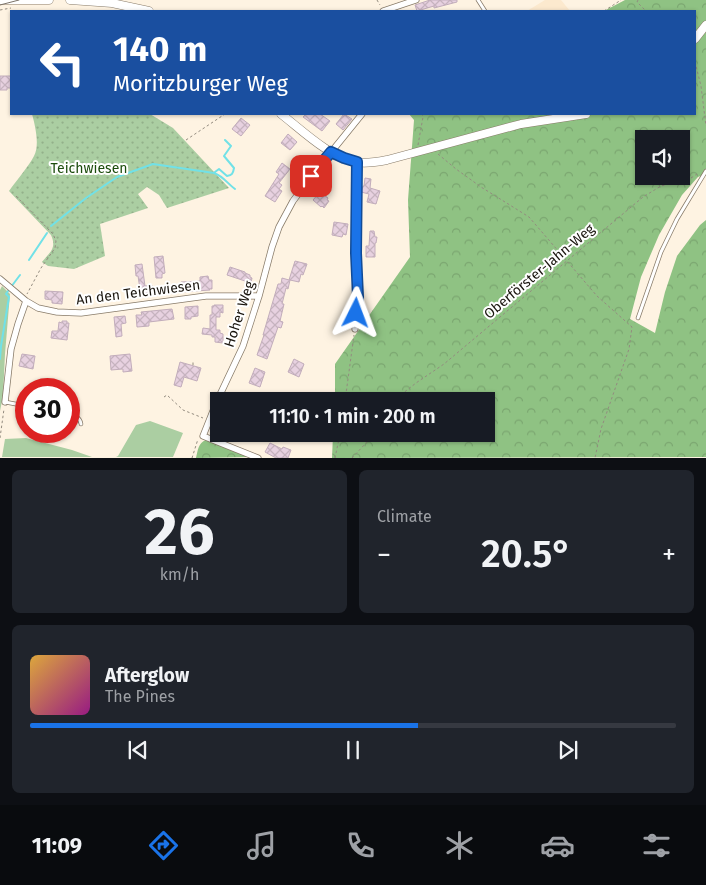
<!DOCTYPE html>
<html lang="en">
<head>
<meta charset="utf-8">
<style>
	body { margin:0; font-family:"Fira Sans",sans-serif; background:#20242c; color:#f1f3f6; height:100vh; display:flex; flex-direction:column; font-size:19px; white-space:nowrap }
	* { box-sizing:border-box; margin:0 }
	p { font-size:16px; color:#9ea1a6 }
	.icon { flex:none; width:28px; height:28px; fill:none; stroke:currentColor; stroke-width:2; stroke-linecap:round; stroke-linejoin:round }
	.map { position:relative; height:458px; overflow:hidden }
	.sheet { display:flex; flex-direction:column; gap:12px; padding:12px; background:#0d0f14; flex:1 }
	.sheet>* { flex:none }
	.top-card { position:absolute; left:10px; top:10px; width:686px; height:105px; border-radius:0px; box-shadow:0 1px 4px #0004; background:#1a4fa0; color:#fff; overflow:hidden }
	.fabs { position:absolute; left:635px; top:130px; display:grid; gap:10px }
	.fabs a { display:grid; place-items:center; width:55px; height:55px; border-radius:0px; background:#171b24; box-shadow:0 1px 4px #0004; font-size:25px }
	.speed { position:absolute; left:15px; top:378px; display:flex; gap:10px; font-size:25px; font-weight:700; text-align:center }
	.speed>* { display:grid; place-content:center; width:65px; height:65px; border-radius:50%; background:#171b24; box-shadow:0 1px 4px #0004; line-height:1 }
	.speed .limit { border:8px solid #d22; background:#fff; color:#111 }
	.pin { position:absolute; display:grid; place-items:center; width:42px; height:42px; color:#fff; margin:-21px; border-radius:10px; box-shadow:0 2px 8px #0006 }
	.me { position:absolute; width:55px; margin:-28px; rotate:3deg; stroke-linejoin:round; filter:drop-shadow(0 0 4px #0008) }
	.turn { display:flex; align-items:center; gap:18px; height:105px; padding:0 20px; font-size:22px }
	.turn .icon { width:65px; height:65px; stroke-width:2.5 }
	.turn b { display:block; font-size:35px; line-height:42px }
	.big { font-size:38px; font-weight:600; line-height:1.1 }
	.sheet .widget { flex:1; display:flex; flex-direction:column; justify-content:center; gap:8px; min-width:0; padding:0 18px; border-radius:8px; background:#20242c }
	.sheet .dial { align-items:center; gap:0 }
	.dial b { font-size:65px; line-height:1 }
	.song { display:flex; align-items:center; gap:15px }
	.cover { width:60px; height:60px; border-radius:8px; background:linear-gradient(135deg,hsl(40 70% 55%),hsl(310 70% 35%)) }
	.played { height:5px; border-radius:2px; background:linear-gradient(90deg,#1a73e8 60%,#363941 60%) }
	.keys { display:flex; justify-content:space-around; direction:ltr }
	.heat { display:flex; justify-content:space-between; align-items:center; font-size:28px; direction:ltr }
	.sheet .tiles { flex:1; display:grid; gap:12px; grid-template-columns:1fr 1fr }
	.widget:last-child { grid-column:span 2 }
	.trip { position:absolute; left:210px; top:392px; width:285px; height:50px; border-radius:0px; background:#171b24; box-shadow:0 1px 4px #0004; font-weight:600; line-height:50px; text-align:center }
	.menu { display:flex; height:80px; justify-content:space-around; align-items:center; background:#090b0e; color:#9ea1a6 }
	.menu .icon { width:35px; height:35px }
	.menu .on { color:#1a73e8 }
	.menu b { font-size:22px; color:#f1f3f6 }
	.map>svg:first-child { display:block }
	.built { fill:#fce9ce }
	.green { fill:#abcea2 }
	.forest { fill:url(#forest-crowns); fill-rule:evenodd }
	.park { fill:url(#park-dots) }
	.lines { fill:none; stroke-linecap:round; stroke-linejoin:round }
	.stream { stroke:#71e1e7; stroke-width:2 }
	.building { fill:url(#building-cross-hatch); stroke:#c2adbb }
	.service-casing { stroke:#887b69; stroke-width:4.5 }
	.minor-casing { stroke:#887b69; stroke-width:7 }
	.tertiary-casing { stroke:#887b69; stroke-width:9 }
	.path { stroke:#938b7f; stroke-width:1; stroke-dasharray:2.5 2.5; stroke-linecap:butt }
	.service { stroke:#fff; stroke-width:3 }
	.minor { stroke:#fff; stroke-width:5.5 }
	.tertiary { stroke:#fff; stroke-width:8 }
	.tram { stroke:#7a7267; stroke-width:1 }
	.route-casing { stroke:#114b97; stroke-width:12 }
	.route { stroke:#1a73e8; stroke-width:9 }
	.labels { text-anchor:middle; stroke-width:4; stroke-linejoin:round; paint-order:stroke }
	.park-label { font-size:14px; fill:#1c4c0d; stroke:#fff }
	.street-label { font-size:14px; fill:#1a150e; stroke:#fff }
</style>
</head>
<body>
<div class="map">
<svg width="706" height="458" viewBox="0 0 706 458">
	<defs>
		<pattern id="forest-crowns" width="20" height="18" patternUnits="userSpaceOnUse" patternTransform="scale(1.25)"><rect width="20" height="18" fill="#8fc283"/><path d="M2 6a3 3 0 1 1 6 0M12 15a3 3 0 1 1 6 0" fill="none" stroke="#7ba670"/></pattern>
		<pattern id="park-dots" width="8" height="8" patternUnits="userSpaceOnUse" patternTransform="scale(1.25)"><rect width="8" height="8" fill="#abcea2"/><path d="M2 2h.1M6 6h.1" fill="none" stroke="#93b08a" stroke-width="1.8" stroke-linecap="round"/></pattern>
		<pattern id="building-cross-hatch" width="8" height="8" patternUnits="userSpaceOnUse" patternTransform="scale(1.25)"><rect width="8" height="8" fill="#e7d1e0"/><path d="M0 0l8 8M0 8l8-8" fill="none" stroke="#c6b3bf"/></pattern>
	</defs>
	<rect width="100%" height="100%" fill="#fef3e2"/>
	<!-- built -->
	<path class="built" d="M545,0H561L570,11H527Z"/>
	<!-- green -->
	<path class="green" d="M2,286L10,294L5,354L3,396L0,411V290Z
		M150,421L183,433L173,457H116L118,456L136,425Z
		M26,438L72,450L92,457H2L5,439Z"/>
	<!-- forest -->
	<path class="forest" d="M625,0H706V174L698,177L682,195L659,235L641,277L630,319L655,333L665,292L677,256L700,225L706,220V457L332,458L333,434H486V401H335V364L410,257L408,200L414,120L409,114H695V11H604ZM644,139H681V176H644Z
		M206,440L251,457L196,458C198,450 198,443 206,440Z"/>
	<!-- park -->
	<path class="park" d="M32,114H150L173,128L229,188L167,208L159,195L147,187L138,194L148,208L100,224L105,256L74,269L48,266L42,262C50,252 57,248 51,235L9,191C16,181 29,166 34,156C40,145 35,125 32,114Z"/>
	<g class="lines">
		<!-- stream -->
		<path class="stream" d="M215,172L219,169L227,176C232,175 233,174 234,168L224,156L231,146L225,140
			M51,226L86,198L117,177L153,164L214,173C223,176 228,184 235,189
			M29,260L47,233
			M11,287L20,275
			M0,359L1,346L9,297L6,294L8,291"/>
	</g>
	<!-- building -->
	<path class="building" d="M430,0H457V2L434,8V6L417,11L415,5Z
		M0,76H11V88H7V90H0Z
		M306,114H320L330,121L322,131L303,117Z
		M344,114L352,119L343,130L336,124Z
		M241,118L250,125L241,136L232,129Z
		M288,134L297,142L290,150L281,143Z
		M282,163L290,169L279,183L282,185L279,189L282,191L275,202L265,196L279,174L276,172Z
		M365,178L371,179L370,188L380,191L376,204L367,202L369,194L361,192L363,186H364Z
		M320,192L328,198L327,200L329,201L324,208L322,206L321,207L313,200Z
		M334,222L348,224L346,235L343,234L342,237L332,235Z
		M370,231H374L375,237H377L376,243H375V257H366V246H369Z
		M163,256L165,273L162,274V278H156L154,257Z
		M295,261L307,264L303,275L301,274L299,282L290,280L288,289L286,288L282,304H284L280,321L283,322L281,328L278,327L267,359L257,355L264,335H263L278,284H281L282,278L289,280Z
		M142,264L145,286L152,285L153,294L143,295L142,288L140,289L138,276H136L135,265Z
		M230,267L245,272V273L250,275V277L252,278L251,283L227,275Z
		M208,276L209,280H212V289H209L210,290L182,292L181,282L200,281V277Z
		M45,291L63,292L62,304L52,303V300L45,299Z
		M214,305H223V313L220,312V317H216V330H220V333L223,334V343L215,342V337H212V335L202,334L203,328L210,329V315H212V306H214Z
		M198,306V316L191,317V319H185V307Z
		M172,309L174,319L149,322V326L137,327L136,315H142L141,312Z
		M125,316L126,323L121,324L122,336L116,337L114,317Z
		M62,321H67V323H69L67,340L51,338L52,331H58L59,322L62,323Z
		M22,354L35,356L33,369L19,366Z
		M130,354L132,371L123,372V369L111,370L110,356Z
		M294,359L304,364L299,377L288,372Z
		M180,362L201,368L197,381L184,377L181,387L174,385Z
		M255,368L265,372L260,387L249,383Z
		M270,443L282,449L283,447L291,450L288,458H276L265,452Z"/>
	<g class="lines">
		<defs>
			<path id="service" d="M478,0L485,11
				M638,318L661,252L677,219L706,171
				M5,402L26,406
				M69,415C75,416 80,417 81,424"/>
			<path id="minor" d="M383,11L416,0
				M0,279L26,301L38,308L57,312L81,313L206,296H259
				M355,329L358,297L356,253L357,162
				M5,402L11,349L18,324L26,301
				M258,458L203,436L217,401L243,346L259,296L272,247L279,227L293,201L311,177L362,114"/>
			<path id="tertiary" d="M0,0H49
				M70,0L112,3L149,11
				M695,39L706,25
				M281,114C303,131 329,157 356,162C366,164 377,162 387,160L521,124L586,114"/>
		</defs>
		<!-- service casing -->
		<use href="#service" class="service-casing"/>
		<!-- minor casing -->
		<use href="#minor" class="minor-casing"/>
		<!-- tertiary casing -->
		<use href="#tertiary" class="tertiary-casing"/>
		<!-- path -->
		<path class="path" d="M377,0L380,5
			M638,0L637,2L646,11
			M0,10L11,8
			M604,11L621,0
			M695,62L701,86L706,126
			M186,140L225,114
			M418,145L423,117L422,114
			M438,154L456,169L481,187L529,217L597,296L632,327L629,349L601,429L595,458
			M16,196L53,234L56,241L55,248L41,268L27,294
			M193,365V361
			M164,397L167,395L183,410L203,418
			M345,401L354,335
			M393,401L416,383L444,364L643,197L661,186L691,178L697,174
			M0,438L4,409
			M192,458L198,439
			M335,458L340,434
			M352,458L366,443L371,434"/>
		<!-- service -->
		<use href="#service" class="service"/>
		<!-- minor -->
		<use href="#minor" class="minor"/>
		<!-- tertiary -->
		<use href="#tertiary" class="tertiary"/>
		<!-- tram -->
		<path class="tram" d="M0,5L19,0"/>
	</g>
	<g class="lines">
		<defs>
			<path id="route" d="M311,176L331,152L344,158L357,162L356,253L358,297L356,313"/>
		</defs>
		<!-- route casing -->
		<use href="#route" class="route-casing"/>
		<!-- route -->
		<use href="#route" class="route"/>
	</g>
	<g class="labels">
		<!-- park labels -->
		<g class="park-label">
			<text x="89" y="173">Teichwiesen</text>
		</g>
		<!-- street labels -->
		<g class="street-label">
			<text transform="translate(539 271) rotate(-40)" y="5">Oberförster-Jahn-Weg</text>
			<text transform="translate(138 292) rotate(-7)" y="5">An den Teichwiesen</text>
			<text transform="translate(239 314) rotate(-72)" y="5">Hoher Weg</text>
		</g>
	</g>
</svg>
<div class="fabs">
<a><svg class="icon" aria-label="sound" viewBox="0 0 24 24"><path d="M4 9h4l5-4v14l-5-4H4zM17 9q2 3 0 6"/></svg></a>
</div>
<div class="speed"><div class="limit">30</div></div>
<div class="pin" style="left:311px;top:176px;background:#d93025"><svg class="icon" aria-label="arrive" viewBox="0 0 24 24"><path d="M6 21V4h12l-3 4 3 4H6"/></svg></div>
<svg class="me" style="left:356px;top:313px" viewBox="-20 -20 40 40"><path d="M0-17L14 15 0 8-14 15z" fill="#1a73e8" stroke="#fff" stroke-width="4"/></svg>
<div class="trip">11:10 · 1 min · 200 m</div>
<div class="top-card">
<div class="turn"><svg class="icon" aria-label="left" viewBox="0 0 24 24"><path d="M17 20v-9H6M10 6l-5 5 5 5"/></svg><div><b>140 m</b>Moritzburger Weg</div></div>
</div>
</div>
<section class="sheet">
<div class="tiles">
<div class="widget dial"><b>26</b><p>km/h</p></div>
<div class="widget"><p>Climate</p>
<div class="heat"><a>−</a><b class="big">20.5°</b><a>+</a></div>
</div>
<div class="widget">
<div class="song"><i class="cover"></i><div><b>Afterglow</b><p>The Pines</p></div></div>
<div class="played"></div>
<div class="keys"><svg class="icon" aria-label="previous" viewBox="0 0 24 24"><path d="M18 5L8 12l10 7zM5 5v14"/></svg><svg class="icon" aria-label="pause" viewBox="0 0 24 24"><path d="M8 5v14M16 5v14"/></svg><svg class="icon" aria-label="next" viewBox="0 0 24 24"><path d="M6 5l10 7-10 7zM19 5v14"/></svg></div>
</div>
</div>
</section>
<nav class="menu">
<b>11:09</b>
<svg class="icon on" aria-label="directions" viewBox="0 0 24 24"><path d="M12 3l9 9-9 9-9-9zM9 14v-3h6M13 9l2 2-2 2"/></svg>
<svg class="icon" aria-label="music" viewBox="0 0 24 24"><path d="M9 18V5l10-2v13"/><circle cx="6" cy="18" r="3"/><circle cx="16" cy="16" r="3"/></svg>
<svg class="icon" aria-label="phone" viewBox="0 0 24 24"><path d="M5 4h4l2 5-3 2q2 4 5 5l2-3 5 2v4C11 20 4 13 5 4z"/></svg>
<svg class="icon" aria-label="climate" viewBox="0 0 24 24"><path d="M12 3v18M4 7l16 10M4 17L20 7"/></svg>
<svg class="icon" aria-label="car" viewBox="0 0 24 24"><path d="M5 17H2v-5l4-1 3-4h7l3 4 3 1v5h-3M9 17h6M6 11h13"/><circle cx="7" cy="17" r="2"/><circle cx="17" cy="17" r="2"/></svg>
<svg class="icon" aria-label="filters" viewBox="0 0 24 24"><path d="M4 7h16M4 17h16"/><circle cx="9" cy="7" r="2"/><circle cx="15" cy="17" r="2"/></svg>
</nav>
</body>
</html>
